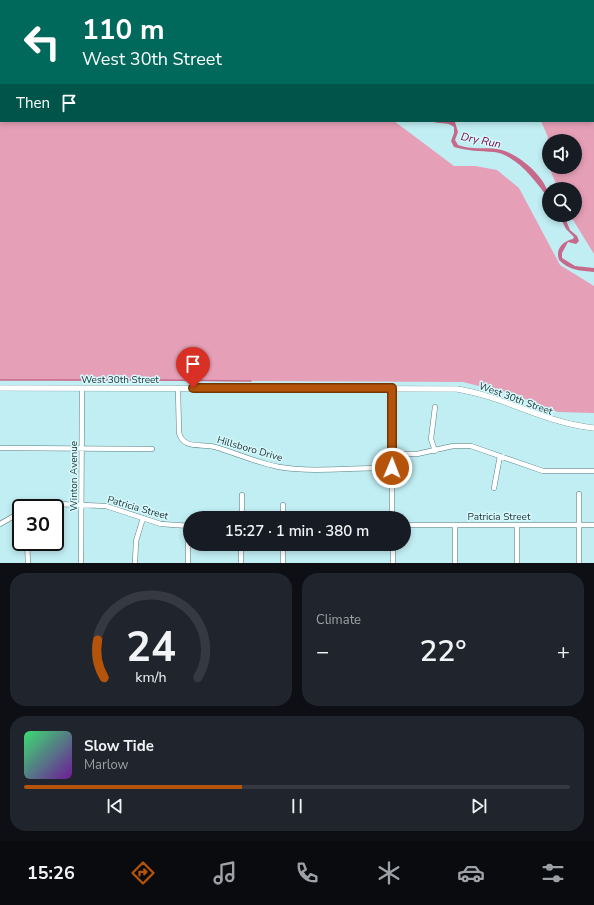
<!DOCTYPE html>
<html lang="en">
<head>
<meta charset="utf-8">
<style>
	body { margin:0; font-family:"Nunito Sans",sans-serif; background:#20242c; color:#f1f3f6; height:100vh; display:flex; flex-direction:column; font-size:15px; white-space:nowrap }
	* { box-sizing:border-box; margin:0 }
	p { font-size:13px; color:#9ea1a6 }
	.icon { flex:none; width:22px; height:22px; fill:none; stroke:currentColor; stroke-width:2; stroke-linecap:round; stroke-linejoin:round }
	.map { position:relative; height:563px; overflow:hidden }
	.side { display:flex; flex-direction:column; gap:10px; padding:10px; background:#0d0f14; flex:1 }
	.side>* { flex:none }
	.hud { position:absolute; left:0px; top:0px; width:594px; height:122px; box-shadow:0 2px 6px #0003; background:#00695c; color:#fff; overflow:hidden }
	.tools { position:absolute; left:542px; top:134px; display:grid; gap:8px }
	.tools a { display:grid; place-items:center; width:40px; height:40px; border-radius:50%; background:#171b24; box-shadow:0 2px 6px #0003; font-size:20px }
	.speed { position:absolute; left:12px; top:499px; display:flex; gap:8px; font-size:20px; font-weight:700; text-align:center }
	.speed>* { display:grid; place-content:center; width:52px; height:52px; border-radius:50%; background:#171b24; box-shadow:0 2px 6px #0003; line-height:1 }
	.speed .limit { border:2px solid #111; border-radius:6px; background:#fff; color:#111 }
	.pin { position:absolute; display:grid; place-items:center; width:34px; height:34px; color:#fff; margin:-41px -17px; border-radius:50% 50% 50% 0; rotate:-45deg; box-shadow:0 0 4px #0007 }
	.pin .icon { rotate:45deg }
	.me { position:absolute; width:44px; margin:-22px; rotate:1deg; stroke-linejoin:round; filter:drop-shadow(0 0 3px #0008) }
	.turn { display:flex; align-items:center; gap:14px; height:84px; padding:0 16px; font-size:18px }
	.turn .icon { width:52px; height:52px; stroke-width:2.5 }
	.turn b { display:block; font-size:28px; line-height:34px }
	.then { display:flex; align-items:center; height:38px; padding:0 16px; background:#0003; gap:8px; font-size:15px }
	.big { font-size:30px; font-weight:600; line-height:1.1 }
	.side .widget { flex:1; display:flex; flex-direction:column; justify-content:center; gap:6px; min-width:0; padding:0 14px; border-radius:16px; background:#20242c }
	.side .dial { align-items:center; gap:0 }
	.dial svg { height:104px; overflow:visible; fill:none; stroke:#363941; stroke-width:7; stroke-linecap:round; text-anchor:middle }
	.dial text { fill:#f1f3f6; stroke:none }
	.song { display:flex; align-items:center; gap:12px }
	.cover { width:48px; height:48px; border-radius:6px; background:linear-gradient(135deg,hsl(140 70% 55%),hsl(280 70% 35%)) }
	.played { height:4px; border-radius:2px; background:linear-gradient(90deg,#b45309 40%,#363941 40%) }
	.keys { display:flex; justify-content:space-around; direction:ltr }
	.heat { display:flex; justify-content:space-between; align-items:center; font-size:22px; direction:ltr }
	.side .tiles { flex:1; display:grid; gap:10px; grid-template-columns:1fr 1fr }
	.widget:last-child { grid-column:span 2 }
	.trip { position:absolute; left:183px; top:511px; width:228px; height:40px; border-radius:20px; background:#171b24; box-shadow:0 2px 6px #0003; font-weight:600; line-height:40px; text-align:center }
	.menu { display:flex; height:64px; justify-content:space-around; align-items:center; background:#090b0e; color:#9ea1a6 }
	.menu .icon { width:28px; height:28px }
	.menu .current { color:#b45309 }
	.menu b { font-size:18px; color:#f1f3f6 }
	.map>svg:first-child { display:block }
	.green { fill:#e59fb6; fill-rule:evenodd }
	.water { fill:#c7698b }
	.lines { fill:none; stroke-linecap:round; stroke-linejoin:round }
	.stream { stroke:#c7698b; stroke-width:1.5 }
	.minor-casing { stroke:#547e82; stroke-width:5.5 }
	.tertiary-casing { stroke:#547e82; stroke-width:6 }
	.minor { stroke:#fff; stroke-width:4.5 }
	.tertiary { stroke:#fff; stroke-width:5.5 }
	.route-casing { stroke:#753606; stroke-width:10 }
	.route { stroke:#b45309; stroke-width:7 }
	.labels { text-anchor:middle; stroke-width:3; stroke-linejoin:round; paint-order:stroke }
	.street-label { font-size:10px; fill:#243638; stroke:#d6f9fd }
	.water-label { font-size:11px; font-style:italic; fill:#830d47; stroke:#d6f9fd }
</style>
</head>
<body>
<div class="map">
<svg width="594" height="563" viewBox="0 0 594 563">
	<rect width="100%" height="100%" fill="#c1eef3"/>
	<!-- green -->
	<path class="green" d="M274,0H594V254L570,215H575V189H558L543,152L548,137L541,121H593V1ZM549,141H575V167H549Z
		M0,22L1,121H394L454,166H475L497,170L519,188L560,265L594,286V413L558,412L515,395L463,382L0,380Z"/>
	<!-- water -->
	<path class="water" d="M431,121L455,122L458,132L455,140L458,145C471,150 485,147 498,149C518,153 549,179 549,199C536,182 517,155 494,152C480,151 467,151 454,147L451,141L454,133V127C447,121 439,125 431,121Z
		M559,215H564L570,230L577,236L579,241L576,244L568,242L562,253V258L575,266L594,268V272C582,271 568,270 559,260C555,249 563,241 573,239L574,237L566,229Z"/>
	<g class="lines">
		<!-- stream -->
		<path class="stream" d="M252,0L253,1
			M0,380H145
			M158,380L251,381"/>
		<defs>
			<path id="minor" d="M178,388L179,433C184,450 201,443 215,447C236,453 257,463 279,467C316,473 355,467 392,468
				M392,389V518
				M435,407L431,439L435,451
				M0,448L152,449
				M393,454H417L453,446H471L543,471H594
				M494,488L500,456
				M579,494V563
				M283,505V518
				M34,508L57,504L106,506L161,524L190,526
				M242,518V495
				M0,524L21,512
				M404,525H594
				M455,525V563
				M27,542L28,563
				M283,544V563
				M393,544V563
				M81,563L82,388
				M135,563L136,541L143,518
				M188,563V526
				M241,563V544
				M517,563V525"/>
			<path id="tertiary" d="M0,388L457,389C506,397 544,423 594,428"/>
		</defs>
		<!-- minor casing -->
		<use href="#minor" class="minor-casing"/>
		<!-- tertiary casing -->
		<use href="#tertiary" class="tertiary-casing"/>
		<!-- minor -->
		<use href="#minor" class="minor"/>
		<!-- tertiary -->
		<use href="#tertiary" class="tertiary"/>
	</g>
	<g class="lines">
		<defs>
			<path id="route" d="M193,388H392V468"/>
		</defs>
		<!-- route casing -->
		<use href="#route" class="route-casing"/>
		<!-- route -->
		<use href="#route" class="route"/>
	</g>
	<g class="labels">
		<!-- street labels -->
		<g class="street-label">
			<text x="120" y="383">West 30th Street</text>
			<text transform="translate(516 398) rotate(20)" y="4">West 30th Street</text>
			<text transform="translate(250 448) rotate(16)" y="4">Hillsboro Drive</text>
			<text transform="translate(73 476) rotate(-90)" y="4">Winton Avenue</text>
			<text transform="translate(138 507) rotate(16)" y="4">Patricia Street</text>
			<text x="499" y="520">Patricia Street</text>
		</g>
		<!-- water labels -->
		<g class="water-label">
			<text transform="translate(481 140) rotate(12)" y="4">Dry Run</text>
		</g>
	</g>
</svg>
<div class="tools">
<a><svg class="icon" aria-label="sound" viewBox="0 0 24 24"><path d="M4 9h4l5-4v14l-5-4H4zM17 9q2 3 0 6"/></svg></a>
<a><svg class="icon" aria-label="search" viewBox="0 0 24 24"><circle cx="10" cy="10" r="6"/><path d="M15 15l6 6"/></svg></a>
</div>
<div class="speed"><div class="limit">30</div></div>
<div class="pin" style="left:193px;top:388px;background:#d93025"><svg class="icon" aria-label="arrive" viewBox="0 0 24 24"><path d="M6 21V4h12l-3 4 3 4H6"/></svg></div>
<svg class="me" style="left:392px;top:468px" viewBox="-20 -20 40 40"><circle r="17" fill="#b45309" stroke="#fff" stroke-width="3"/><path d="M0-11L8 9 0 5-8 9z" fill="#fff"/></svg>
<div class="trip">15:27 · 1 min · 380 m</div>
<div class="hud">
<div class="turn"><svg class="icon" aria-label="left" viewBox="0 0 24 24"><path d="M17 20v-9H6M10 6l-5 5 5 5"/></svg><div><b>110 m</b>West 30th Street</div></div>
<div class="then">Then<svg class="icon" aria-label="arrive" viewBox="0 0 24 24"><path d="M6 21V4h12l-3 4 3 4H6"/></svg></div>
</div>
</div>
<section class="side">
<div class="tiles">
<div class="widget dial"><svg viewBox="0 0 100 80">
<path d="M14 69A42 42 0 1 1 86 69"/>
<path d="M14 69A42 42 0 0 1 9 40" stroke="#b45309"/>
<text x="50" y="56" font-size="32" font-weight="700">24</text>
<text x="50" y="72" font-size="11">km/h</text>
</svg></div>
<div class="widget"><p>Climate</p>
<div class="heat"><a>−</a><b class="big">22°</b><a>+</a></div>
</div>
<div class="widget">
<div class="song"><i class="cover"></i><div><b>Slow Tide</b><p>Marlow</p></div></div>
<div class="played"></div>
<div class="keys"><svg class="icon" aria-label="previous" viewBox="0 0 24 24"><path d="M18 5L8 12l10 7zM5 5v14"/></svg><svg class="icon" aria-label="pause" viewBox="0 0 24 24"><path d="M8 5v14M16 5v14"/></svg><svg class="icon" aria-label="next" viewBox="0 0 24 24"><path d="M6 5l10 7-10 7zM19 5v14"/></svg></div>
</div>
</div>
</section>
<nav class="menu">
<b>15:26</b>
<svg class="icon current" aria-label="directions" viewBox="0 0 24 24"><path d="M12 3l9 9-9 9-9-9zM9 14v-3h6M13 9l2 2-2 2"/></svg>
<svg class="icon" aria-label="music" viewBox="0 0 24 24"><path d="M9 18V5l10-2v13"/><circle cx="6" cy="18" r="3"/><circle cx="16" cy="16" r="3"/></svg>
<svg class="icon" aria-label="phone" viewBox="0 0 24 24"><path d="M5 4h4l2 5-3 2q2 4 5 5l2-3 5 2v4C11 20 4 13 5 4z"/></svg>
<svg class="icon" aria-label="climate" viewBox="0 0 24 24"><path d="M12 3v18M4 7l16 10M4 17L20 7"/></svg>
<svg class="icon" aria-label="car" viewBox="0 0 24 24"><path d="M5 17H2v-5l4-1 3-4h7l3 4 3 1v5h-3M9 17h6M6 11h13"/><circle cx="7" cy="17" r="2"/><circle cx="17" cy="17" r="2"/></svg>
<svg class="icon" aria-label="filters" viewBox="0 0 24 24"><path d="M4 7h16M4 17h16"/><circle cx="9" cy="7" r="2"/><circle cx="15" cy="17" r="2"/></svg>
</nav>
</body>
</html>
